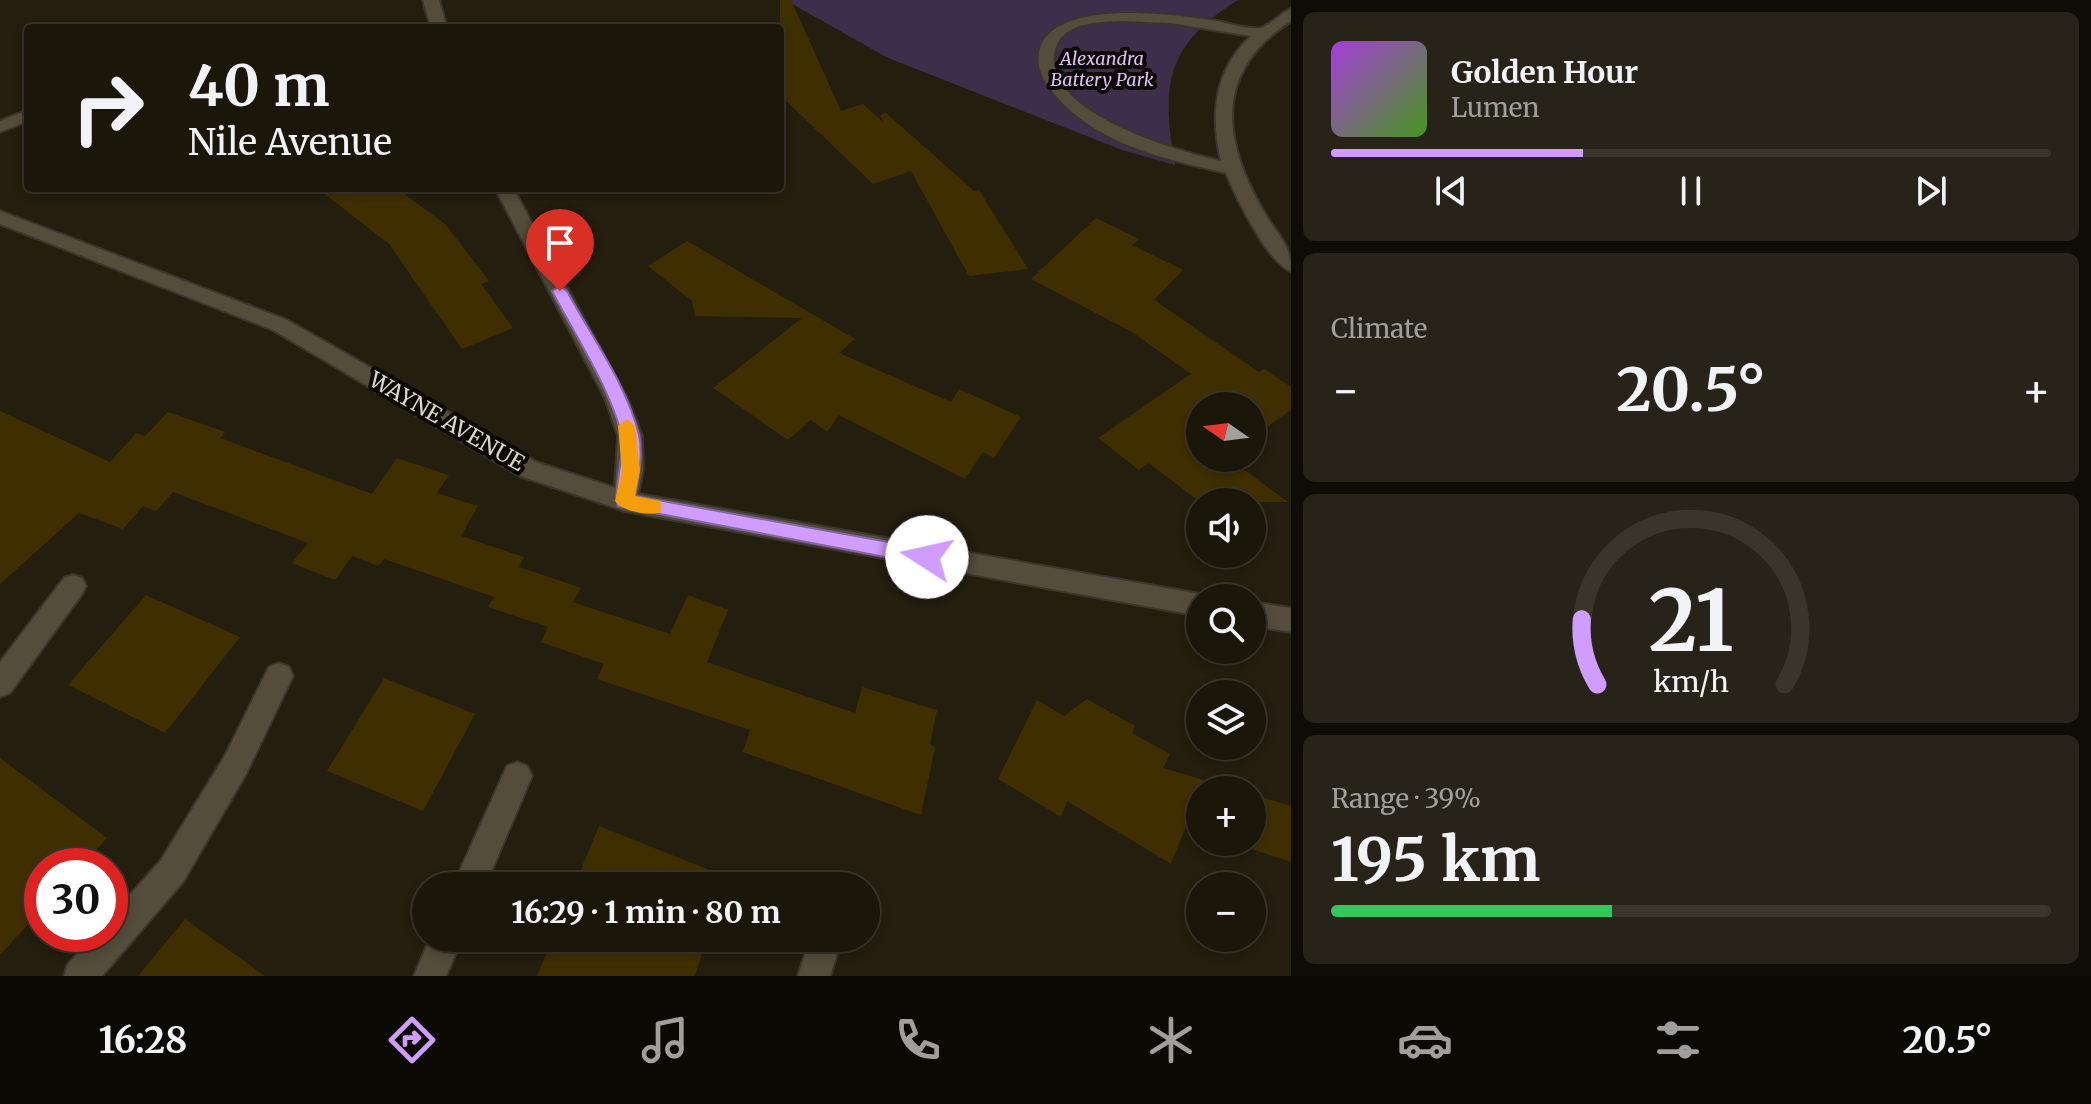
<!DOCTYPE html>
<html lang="en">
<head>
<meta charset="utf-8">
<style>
	body { margin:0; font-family:Merriweather,serif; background:#282318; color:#f1f3f6; height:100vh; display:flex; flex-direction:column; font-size:30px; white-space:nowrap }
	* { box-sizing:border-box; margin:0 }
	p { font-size:26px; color:#a09f9c }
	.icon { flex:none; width:44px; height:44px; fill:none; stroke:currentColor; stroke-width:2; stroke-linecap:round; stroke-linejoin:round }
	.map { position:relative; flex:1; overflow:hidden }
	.drawer { display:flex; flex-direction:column; gap:12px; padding:12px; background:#0f0c06; width:800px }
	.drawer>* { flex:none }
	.banner { position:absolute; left:24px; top:24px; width:760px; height:168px; border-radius:8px; box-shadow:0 4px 12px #0003,0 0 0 2px #39352b; background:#1b160a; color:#f1f3f6; overflow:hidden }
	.needle { width:52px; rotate:284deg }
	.fabs { position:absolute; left:1186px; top:392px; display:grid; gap:16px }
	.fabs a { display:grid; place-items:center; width:80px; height:80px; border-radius:50%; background:#1b160a; box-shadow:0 4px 12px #0003,0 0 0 2px #39352b; font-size:40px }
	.speed { position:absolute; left:24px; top:848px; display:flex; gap:16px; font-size:40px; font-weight:700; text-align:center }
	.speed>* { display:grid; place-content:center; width:104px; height:104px; border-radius:50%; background:#1b160a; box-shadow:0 4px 12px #0003,0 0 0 2px #39352b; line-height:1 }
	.speed .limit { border:12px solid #d22; background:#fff; color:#111 }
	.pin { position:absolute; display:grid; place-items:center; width:68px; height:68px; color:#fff; margin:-82px -34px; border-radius:50% 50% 50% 0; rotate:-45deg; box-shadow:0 0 8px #0007 }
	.pin .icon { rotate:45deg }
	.me { position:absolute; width:88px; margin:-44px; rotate:280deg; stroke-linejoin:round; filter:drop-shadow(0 0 6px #0008) }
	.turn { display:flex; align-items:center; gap:28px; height:168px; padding:0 32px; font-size:36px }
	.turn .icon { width:104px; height:104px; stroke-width:2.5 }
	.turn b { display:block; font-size:56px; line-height:68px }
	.big { font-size:60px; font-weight:700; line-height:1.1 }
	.drawer .tile { flex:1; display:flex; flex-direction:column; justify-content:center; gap:12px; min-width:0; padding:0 28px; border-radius:12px; background:#282318 }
	.drawer .dial { align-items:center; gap:0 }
	.dial svg { height:208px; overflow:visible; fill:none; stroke:#39352b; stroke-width:7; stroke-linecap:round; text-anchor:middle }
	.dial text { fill:#f1f3f6; stroke:none }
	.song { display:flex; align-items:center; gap:24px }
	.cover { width:96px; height:96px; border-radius:12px; background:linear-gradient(135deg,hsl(280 70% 55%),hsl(100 70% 35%)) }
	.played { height:8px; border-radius:4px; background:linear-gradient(90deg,#d09dfe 35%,#39352b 35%) }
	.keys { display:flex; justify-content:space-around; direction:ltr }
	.heat { display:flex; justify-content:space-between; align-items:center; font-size:44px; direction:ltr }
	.charge { height:12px; border-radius:6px; background:linear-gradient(90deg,#34c759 39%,#39352b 0) }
	.trip { position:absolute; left:412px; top:872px; width:468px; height:80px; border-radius:40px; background:#1b160a; box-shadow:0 4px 12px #0003,0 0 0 2px #39352b; font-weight:700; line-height:80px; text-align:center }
	.menu { display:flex; height:128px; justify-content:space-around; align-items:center; background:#0b0904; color:#a09f9c }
	.menu .icon { width:56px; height:56px }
	.menu .active { color:#d09dfe }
	.menu b { font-size:36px; color:#f1f3f6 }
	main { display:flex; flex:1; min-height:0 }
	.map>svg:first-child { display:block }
	.green { fill:#3d2e4c }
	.building { fill:#3f2f00 }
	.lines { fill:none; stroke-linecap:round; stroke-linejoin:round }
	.minor-casing { stroke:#3a352d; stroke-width:4 }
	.minor { fill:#544d3b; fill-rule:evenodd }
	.route { fill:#d09dfe; stroke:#8766a5; stroke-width:2 }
	.slow { fill:#f59e0b }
	.labels { text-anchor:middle; stroke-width:8; stroke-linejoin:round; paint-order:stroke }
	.far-park-label { font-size:18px; font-style:italic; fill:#debffc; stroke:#0b0803 }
	.street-label { font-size:22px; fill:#dad6cb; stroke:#0b0803 }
</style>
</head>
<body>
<main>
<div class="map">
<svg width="1291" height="976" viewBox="0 0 1291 976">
	<rect width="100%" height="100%" fill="#241e0e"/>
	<!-- green -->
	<path class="green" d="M785,0H1238C1165,45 1161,86 1175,165L1122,150L888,58Z"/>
	<!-- building -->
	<path class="building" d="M780,0H791L841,111L863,104L884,123L880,116L885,112L974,191L979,190L1028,269L969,276L911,171L873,184L780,95Z
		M317,188H396L445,224L489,281L481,284L513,328L462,349L389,244Z
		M1096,218L1139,239L1132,245L1183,270L1154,300L1259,372L1264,369L1291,387V410L1252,437V406H1200V458H1228L1288,502H1200L1149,463L1139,470L1098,438L1191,374L1132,332L1031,279Z
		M687,241L855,339L839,353L951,402L959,389L1021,417L994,458L983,452L965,479L839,415L827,432L811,420L788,440L713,388L802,318L695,316L692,301L648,266Z
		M0,411L110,462L136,433L145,436L168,412L225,432L220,438L372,494L397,458L449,475L437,493L478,506L461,536L524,557L519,567L581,588L573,602L670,634L688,595L728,610L707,662L855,713L862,687L937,710L930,745L935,747L921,815L743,752L750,730L597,679L604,664L541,642L548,627L488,607L494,597L384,559L378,566L352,556L335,580L292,563L308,543L173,492L156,511L143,506L123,529L79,513L0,584Z
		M146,595L240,637L165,733L68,685Z
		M384,678L475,714L423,811L327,771Z
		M1087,699L1135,726L1132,733L1170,754L1163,768L1204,780L1171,864L1067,801L1061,817L998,779L1037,700L1064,716Z
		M0,758L107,838L81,866H42V909L0,955Z
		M1252,794L1291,806V862L1251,849Z
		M599,826L727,877L724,886H574Z
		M185,919L265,976H138Z
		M553,938H707L695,976H537Z"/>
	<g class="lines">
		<defs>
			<path id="minor" d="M423,0H439L447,28H431Z
				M1291,9V21C1214,71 1221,139 1264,212C1277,235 1291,243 1291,271C1268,264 1235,195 1226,173C1166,159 1098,145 1056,96C1042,81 1032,61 1043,41C1069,0 1174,14 1217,21C1229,23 1248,30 1260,28C1270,26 1280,13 1291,9ZM1121,21L1170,23L1251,36C1214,70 1210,115 1221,161C1180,152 1034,111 1056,47C1065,22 1099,22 1121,21Z
				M28,110V121L0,132V121Z
				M495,188H513L627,398L642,436L643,470L638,494L1200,594L1210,598H1200V616L625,511L520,476L273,330L0,224V211L287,320L536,462L615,488L618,436L605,398Z
				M73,575L82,578L86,586L82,594L10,693L0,697V662L64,578Z
				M1252,602L1291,608V632L1252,626Z
				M279,663L289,667L293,676L246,774L183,882L102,976H64L68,964L95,934H110V917L161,860L226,754L269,667Z
				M517,762L527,766L532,776L485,886H453L507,766Z
				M430,938H462L446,976H414Z
				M810,938H842L830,976H798Z"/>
		</defs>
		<!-- minor casing -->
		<use href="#minor" class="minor-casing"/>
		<!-- minor -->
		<use href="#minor" class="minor"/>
	</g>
	<!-- route -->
	<path class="route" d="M560,286L567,291C591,336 627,385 639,435C643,454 639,476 635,496L927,549L934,551L937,557L934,562L927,565L618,506C612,494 626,454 621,432C607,383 576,337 552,291Z"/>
	<!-- slow -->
	<path class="slow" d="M627,419L635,426L640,470L635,496L661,501V512C649,516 623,512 615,501L622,470L618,426Z"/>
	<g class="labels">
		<!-- far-park labels -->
		<g class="far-park-label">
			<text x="1102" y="65">Alexandra<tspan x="1102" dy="21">Battery Park</tspan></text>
		</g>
		<!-- street labels -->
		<g class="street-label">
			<text transform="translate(447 421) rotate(30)" y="8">WAYNE AVENUE</text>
		</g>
	</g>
</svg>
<div class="fabs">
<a><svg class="needle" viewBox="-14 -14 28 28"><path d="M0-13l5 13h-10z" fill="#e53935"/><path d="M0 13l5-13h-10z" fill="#a09f9c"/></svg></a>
<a><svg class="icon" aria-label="sound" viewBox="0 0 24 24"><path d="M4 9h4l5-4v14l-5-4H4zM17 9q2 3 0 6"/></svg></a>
<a><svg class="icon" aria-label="search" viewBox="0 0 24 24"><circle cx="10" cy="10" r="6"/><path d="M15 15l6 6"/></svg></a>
<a><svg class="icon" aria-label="layers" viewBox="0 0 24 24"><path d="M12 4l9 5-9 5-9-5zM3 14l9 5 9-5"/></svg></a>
<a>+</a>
<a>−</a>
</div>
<div class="speed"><div class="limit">30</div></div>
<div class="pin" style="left:560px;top:291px;background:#d93025"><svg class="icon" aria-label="arrive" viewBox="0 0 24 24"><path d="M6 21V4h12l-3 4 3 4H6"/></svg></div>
<svg class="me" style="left:927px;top:557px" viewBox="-20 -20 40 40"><circle r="19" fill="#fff"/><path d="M0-13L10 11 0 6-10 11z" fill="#d09dfe"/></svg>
<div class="trip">16:29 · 1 min · 80 m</div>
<div class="banner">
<div class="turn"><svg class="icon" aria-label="right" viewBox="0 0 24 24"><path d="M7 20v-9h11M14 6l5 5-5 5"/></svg><div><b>40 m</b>Nile Avenue</div></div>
</div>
</div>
<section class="drawer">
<div class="tile">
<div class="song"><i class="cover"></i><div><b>Golden Hour</b><p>Lumen</p></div></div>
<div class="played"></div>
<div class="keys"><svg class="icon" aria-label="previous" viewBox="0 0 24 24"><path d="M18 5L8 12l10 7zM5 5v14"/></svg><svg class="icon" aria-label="pause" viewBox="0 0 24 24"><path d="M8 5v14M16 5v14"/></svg><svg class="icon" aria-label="next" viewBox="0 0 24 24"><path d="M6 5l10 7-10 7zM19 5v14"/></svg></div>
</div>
<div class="tile"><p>Climate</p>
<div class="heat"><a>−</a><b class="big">20.5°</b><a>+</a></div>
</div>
<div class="tile dial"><svg viewBox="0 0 100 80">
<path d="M14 69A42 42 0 1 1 86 69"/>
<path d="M14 69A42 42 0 0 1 8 44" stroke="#d09dfe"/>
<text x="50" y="56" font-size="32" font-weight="700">21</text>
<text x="50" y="72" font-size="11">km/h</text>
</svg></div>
<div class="tile"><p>Range · 39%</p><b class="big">195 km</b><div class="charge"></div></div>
</section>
</main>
<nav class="menu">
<b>16:28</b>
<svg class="icon active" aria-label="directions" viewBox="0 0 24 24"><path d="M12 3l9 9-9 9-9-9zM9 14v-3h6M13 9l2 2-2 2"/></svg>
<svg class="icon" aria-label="music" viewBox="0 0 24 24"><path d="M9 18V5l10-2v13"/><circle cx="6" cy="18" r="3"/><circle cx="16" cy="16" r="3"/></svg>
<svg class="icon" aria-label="phone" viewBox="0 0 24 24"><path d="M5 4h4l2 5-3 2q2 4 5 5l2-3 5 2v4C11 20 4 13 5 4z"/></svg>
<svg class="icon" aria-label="climate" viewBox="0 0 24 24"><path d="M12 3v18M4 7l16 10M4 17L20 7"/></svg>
<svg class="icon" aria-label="car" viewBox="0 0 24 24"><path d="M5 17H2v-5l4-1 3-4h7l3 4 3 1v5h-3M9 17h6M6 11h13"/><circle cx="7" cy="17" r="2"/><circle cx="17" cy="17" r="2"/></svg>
<svg class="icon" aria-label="filters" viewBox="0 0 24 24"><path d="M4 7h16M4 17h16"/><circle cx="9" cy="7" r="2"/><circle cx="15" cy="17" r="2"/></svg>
<b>20.5°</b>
</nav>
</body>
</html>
